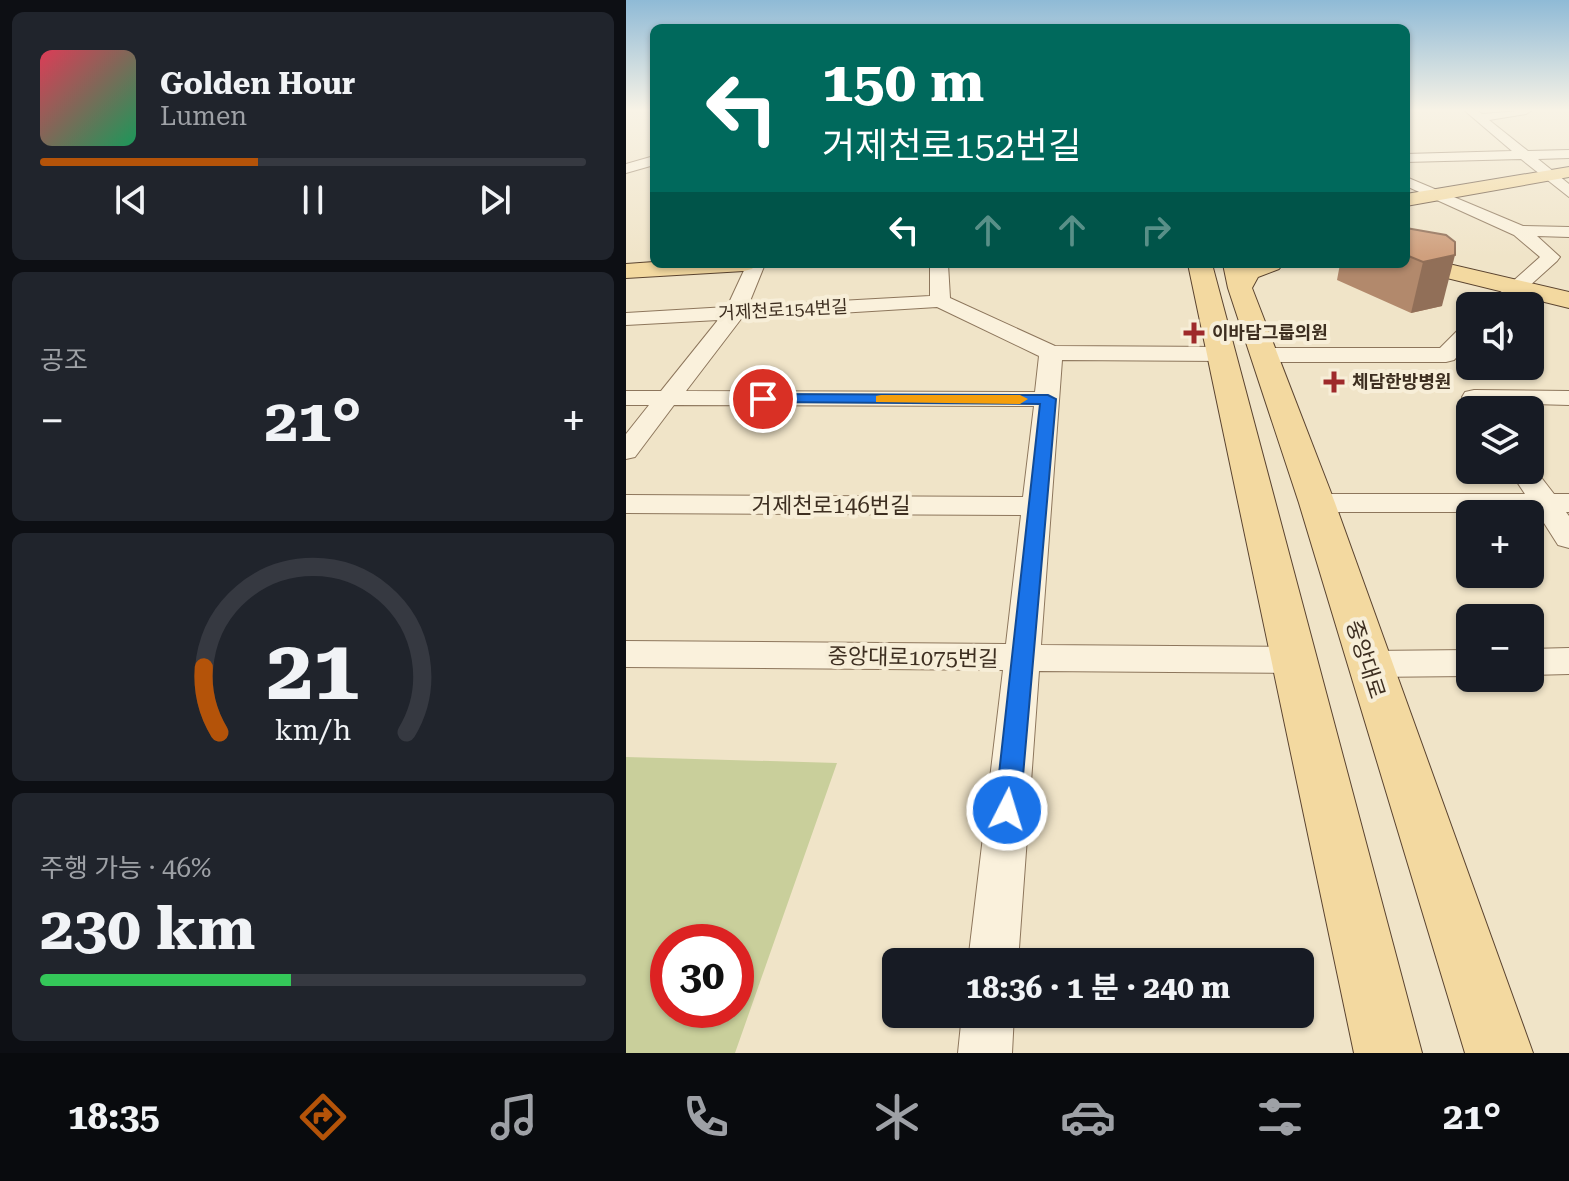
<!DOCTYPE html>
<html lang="ko">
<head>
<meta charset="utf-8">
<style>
	body { margin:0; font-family:"Roboto Serif","Noto Sans KR",serif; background:#20242c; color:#f1f3f6; height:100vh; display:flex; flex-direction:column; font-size:30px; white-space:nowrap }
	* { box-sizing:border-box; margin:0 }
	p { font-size:26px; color:#9ea1a6 }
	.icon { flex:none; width:44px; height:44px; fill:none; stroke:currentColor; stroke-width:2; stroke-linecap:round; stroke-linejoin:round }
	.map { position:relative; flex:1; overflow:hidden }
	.side { display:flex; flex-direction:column; gap:12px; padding:12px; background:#0d0f14; width:626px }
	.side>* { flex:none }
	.hud { position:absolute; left:24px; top:24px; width:760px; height:244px; border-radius:12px; box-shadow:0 2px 6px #0004; background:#00695c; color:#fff; overflow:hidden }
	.fabs { position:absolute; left:830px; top:292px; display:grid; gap:16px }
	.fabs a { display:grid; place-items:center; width:88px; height:88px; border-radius:12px; background:#171b24; box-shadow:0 2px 6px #0004; font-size:40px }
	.speed { position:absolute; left:24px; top:924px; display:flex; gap:16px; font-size:40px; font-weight:700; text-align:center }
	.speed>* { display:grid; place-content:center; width:104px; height:104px; border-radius:50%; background:#171b24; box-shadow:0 2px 6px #0004; line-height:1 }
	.speed .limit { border:12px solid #d22; background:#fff; color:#111 }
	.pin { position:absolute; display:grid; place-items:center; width:68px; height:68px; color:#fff; margin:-34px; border:4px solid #fff; border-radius:50%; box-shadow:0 2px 8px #0007 }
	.me { position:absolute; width:88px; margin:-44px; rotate:5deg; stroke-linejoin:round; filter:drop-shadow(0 0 6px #0008) }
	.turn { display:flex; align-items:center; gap:28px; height:168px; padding:0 40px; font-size:36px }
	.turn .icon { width:104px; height:104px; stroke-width:2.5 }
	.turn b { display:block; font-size:56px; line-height:68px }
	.lanes { display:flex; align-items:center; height:76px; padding:0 40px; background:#0003; justify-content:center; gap:40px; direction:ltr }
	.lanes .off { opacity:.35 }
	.big { font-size:60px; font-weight:700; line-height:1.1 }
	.side .widget { flex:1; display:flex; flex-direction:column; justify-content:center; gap:12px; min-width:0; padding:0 28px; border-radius:12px; background:#20242c }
	.side .dial { align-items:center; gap:0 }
	.dial svg { height:208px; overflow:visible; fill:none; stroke:#363941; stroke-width:7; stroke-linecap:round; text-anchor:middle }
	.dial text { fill:#f1f3f6; stroke:none }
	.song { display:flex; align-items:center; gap:24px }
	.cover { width:96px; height:96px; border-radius:12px; background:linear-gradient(135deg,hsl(350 70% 55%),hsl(150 70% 35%)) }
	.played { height:8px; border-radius:4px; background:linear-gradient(90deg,#b45309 40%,#363941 40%) }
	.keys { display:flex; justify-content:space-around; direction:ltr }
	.heat { display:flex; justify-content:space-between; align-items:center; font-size:44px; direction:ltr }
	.charge { height:12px; border-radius:6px; background:linear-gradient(90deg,#34c759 46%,#363941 0) }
	.trip { position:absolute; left:256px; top:948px; width:432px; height:80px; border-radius:12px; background:#171b24; box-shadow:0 2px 6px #0004; font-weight:700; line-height:80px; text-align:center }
	.menu { display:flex; height:128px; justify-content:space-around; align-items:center; background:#090b0e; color:#9ea1a6 }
	.menu .icon { width:56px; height:56px }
	.menu .active { color:#b45309 }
	.menu b { font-size:36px; color:#f1f3f6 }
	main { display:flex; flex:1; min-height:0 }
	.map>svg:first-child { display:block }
	.green { fill:#c9cf9b; fill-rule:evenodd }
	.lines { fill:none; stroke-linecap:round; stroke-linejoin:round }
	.minor-casing { stroke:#8d765c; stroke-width:2 }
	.major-casing { stroke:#5b4430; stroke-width:2 }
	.minor { fill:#faf1dc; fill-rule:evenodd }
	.major { fill:#f3d9a0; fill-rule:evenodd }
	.wall { fill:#b2896c }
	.shaded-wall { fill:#916f58 }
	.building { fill:#cf9f7d; stroke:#916f58; stroke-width:2 }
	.route { fill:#1a73e8; stroke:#114b97; stroke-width:2 }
	.slow { fill:#f59e0b }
	.poi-dot { fill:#9e2a2b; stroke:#f7eed8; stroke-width:3 }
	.labels { text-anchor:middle; stroke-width:8; stroke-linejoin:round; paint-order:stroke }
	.far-street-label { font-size:18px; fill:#3d2e20; stroke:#f7eed8 }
	.far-poi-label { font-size:18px; font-weight:bold; fill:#3d2e20; stroke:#f7eed8; text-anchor:start }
	.street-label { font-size:22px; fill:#3d2e20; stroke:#f7eed8 }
</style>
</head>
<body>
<main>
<section class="side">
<div class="widget">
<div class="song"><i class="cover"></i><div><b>Golden Hour</b><p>Lumen</p></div></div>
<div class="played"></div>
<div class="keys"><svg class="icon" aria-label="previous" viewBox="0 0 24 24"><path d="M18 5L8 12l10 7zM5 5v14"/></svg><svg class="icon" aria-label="pause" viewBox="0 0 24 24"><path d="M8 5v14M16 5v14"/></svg><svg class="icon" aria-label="next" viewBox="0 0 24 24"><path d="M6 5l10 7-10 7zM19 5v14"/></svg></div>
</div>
<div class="widget"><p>공조</p>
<div class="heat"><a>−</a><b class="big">21°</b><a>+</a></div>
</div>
<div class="widget dial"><svg viewBox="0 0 100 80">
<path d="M14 69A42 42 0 1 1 86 69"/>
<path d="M14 69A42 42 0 0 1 8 44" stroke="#b45309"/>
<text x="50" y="56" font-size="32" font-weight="700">21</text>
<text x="50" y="72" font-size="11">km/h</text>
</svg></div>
<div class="widget"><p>주행 가능 · 46%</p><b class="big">230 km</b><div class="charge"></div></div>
</section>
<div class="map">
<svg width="943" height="1053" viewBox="0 0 943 1053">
	<rect width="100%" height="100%" fill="#f0e4c8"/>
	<!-- green -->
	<path class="green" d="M0,757L211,763L109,1053H0ZM42,942H110V1010H42Z"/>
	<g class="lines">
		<defs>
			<path id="minor" d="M838,110H851L856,114L906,110L900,114L863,120L902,151L943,150V158L912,159L943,184V197L895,159L780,162V154L886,151Z
				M28,156V165L0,173V164Z
				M780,177L897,226L943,227V237L911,236L934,257L931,261L881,306H859L914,257L888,235L780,186Z
				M121,264H139L122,306L304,296V264H322L324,298L429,346L597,347L608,354L597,361L436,360L415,645L669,647L682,651L687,660L682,669L669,673L413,671L392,962H342L377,670L0,667V641L380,644L395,515L0,513V495L397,497L408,406L48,405L9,457L0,459V434L23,405H0V391H35L92,320L0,325V313L101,307ZM311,307L413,356L409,392L60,391L115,319Z
				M844,325V343L828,360L820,362H639L628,355L639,348H814L836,326Z
				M848,390L943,391V405L839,402L836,397L839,392Z
				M904,463L928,494H943V512H940L943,516V548L932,545L911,512H691L681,509L677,503L681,497L691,494H899L883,470H904Z
				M943,648V674L904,675V649Z
				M844,650V676L742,677L729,673L724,664L729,655L742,651Z
				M336,1014H388L386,1053H332Z"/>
			<path id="major" d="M943,167V177L780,206V194Z
				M780,254L943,292V308L772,266L780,264Z
				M28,262V264H130L126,269L118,271L0,278V264Z
				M562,264H586L796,1053H728Z
				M597,264H657L653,269L632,277L626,288L709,503L907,1053H839L673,503L602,288Z"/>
		</defs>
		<!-- minor casing -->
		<use href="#minor" class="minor-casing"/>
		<!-- major casing -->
		<use href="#major" class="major-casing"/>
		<!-- minor -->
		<use href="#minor" class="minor"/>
		<!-- major -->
		<use href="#major" class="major"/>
	</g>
	<!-- wall -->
	<path class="wall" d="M780,228L785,230L816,306L785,313L711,280L714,264H780Z"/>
	<!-- shaded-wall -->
	<path class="shaded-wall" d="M829,255L816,306L785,313L797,262Z"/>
	<!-- building -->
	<path class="building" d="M780,228L820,235L829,242V255L797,262L780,255Z"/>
	<!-- sky -->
	<linearGradient id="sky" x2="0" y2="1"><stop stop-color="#8fbad6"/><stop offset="0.43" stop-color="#f8f3e6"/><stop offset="1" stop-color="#f8f3e6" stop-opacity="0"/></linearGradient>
	<rect width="943" height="257" fill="url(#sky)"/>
	<!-- route -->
	<path class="route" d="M137,394L422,395L430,399L394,810L391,818L381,821L372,818L369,810L414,404L131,402L129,399Z"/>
	<!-- slow -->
	<path class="slow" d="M255,395H394L402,399L394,404L250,402V396Z"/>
	<!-- markers -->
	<g class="poi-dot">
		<path d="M564 321h8v8h8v8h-8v8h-8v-8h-8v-8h8z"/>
		<path d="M704 370h8v8h8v8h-8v8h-8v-8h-8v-8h8z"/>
	</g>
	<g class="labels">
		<!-- far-street labels -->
		<g class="far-street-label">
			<text transform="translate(157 310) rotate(-3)" y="6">거제천로154번길</text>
		</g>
		<!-- far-poi labels -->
		<g class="far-poi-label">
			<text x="586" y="339">이바담그룹의원</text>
			<text x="726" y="388">체담한방병원</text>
		</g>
		<!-- street labels -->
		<g class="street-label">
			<text x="205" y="513">거제천로146번길</text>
			<text transform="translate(287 657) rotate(1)" y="8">중앙대로1075번길</text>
			<text transform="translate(740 659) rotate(72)" y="8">중앙대로</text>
		</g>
	</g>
</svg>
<div class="fabs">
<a><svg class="icon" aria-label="sound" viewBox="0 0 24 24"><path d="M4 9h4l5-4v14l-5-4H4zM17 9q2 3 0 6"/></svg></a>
<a><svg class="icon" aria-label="layers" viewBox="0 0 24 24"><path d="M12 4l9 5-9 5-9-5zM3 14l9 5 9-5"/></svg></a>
<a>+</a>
<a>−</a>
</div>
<div class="speed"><div class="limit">30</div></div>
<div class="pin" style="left:137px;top:399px;background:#d93025"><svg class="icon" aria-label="arrive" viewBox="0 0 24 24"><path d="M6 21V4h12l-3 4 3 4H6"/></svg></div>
<svg class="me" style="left:381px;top:810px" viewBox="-20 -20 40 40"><circle r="17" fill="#1a73e8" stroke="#fff" stroke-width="3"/><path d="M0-11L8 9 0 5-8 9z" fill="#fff"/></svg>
<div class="trip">18:36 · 1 분 · 240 m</div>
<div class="hud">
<div class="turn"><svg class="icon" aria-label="left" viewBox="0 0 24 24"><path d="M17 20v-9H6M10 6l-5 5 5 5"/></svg><div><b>150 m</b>거제천로152번길</div></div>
<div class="lanes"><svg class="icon" aria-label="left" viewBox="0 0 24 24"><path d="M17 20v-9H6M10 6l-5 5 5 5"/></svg><svg class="icon off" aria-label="ahead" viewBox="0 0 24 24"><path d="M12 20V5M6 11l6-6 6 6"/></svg><svg class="icon off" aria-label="ahead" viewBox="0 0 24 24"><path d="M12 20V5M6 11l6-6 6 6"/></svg><svg class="icon off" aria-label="right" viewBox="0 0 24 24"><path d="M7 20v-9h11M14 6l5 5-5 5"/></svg></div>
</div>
</div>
</main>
<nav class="menu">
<b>18:35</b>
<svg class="icon active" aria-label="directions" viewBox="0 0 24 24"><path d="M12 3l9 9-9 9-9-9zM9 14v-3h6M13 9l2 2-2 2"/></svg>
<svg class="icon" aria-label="music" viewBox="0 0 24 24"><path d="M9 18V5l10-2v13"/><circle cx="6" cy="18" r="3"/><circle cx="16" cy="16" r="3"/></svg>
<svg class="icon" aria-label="phone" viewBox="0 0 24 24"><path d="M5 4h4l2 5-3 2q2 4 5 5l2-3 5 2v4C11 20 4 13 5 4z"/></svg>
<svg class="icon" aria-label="climate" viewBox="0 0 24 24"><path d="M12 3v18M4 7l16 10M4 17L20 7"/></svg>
<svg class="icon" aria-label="car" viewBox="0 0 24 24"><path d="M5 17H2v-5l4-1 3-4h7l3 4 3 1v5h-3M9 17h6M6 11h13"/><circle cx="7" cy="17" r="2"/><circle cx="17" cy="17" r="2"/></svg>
<svg class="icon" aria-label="filters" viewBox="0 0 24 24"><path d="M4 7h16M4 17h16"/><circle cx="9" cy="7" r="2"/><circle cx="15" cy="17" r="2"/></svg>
<b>21°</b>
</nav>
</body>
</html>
